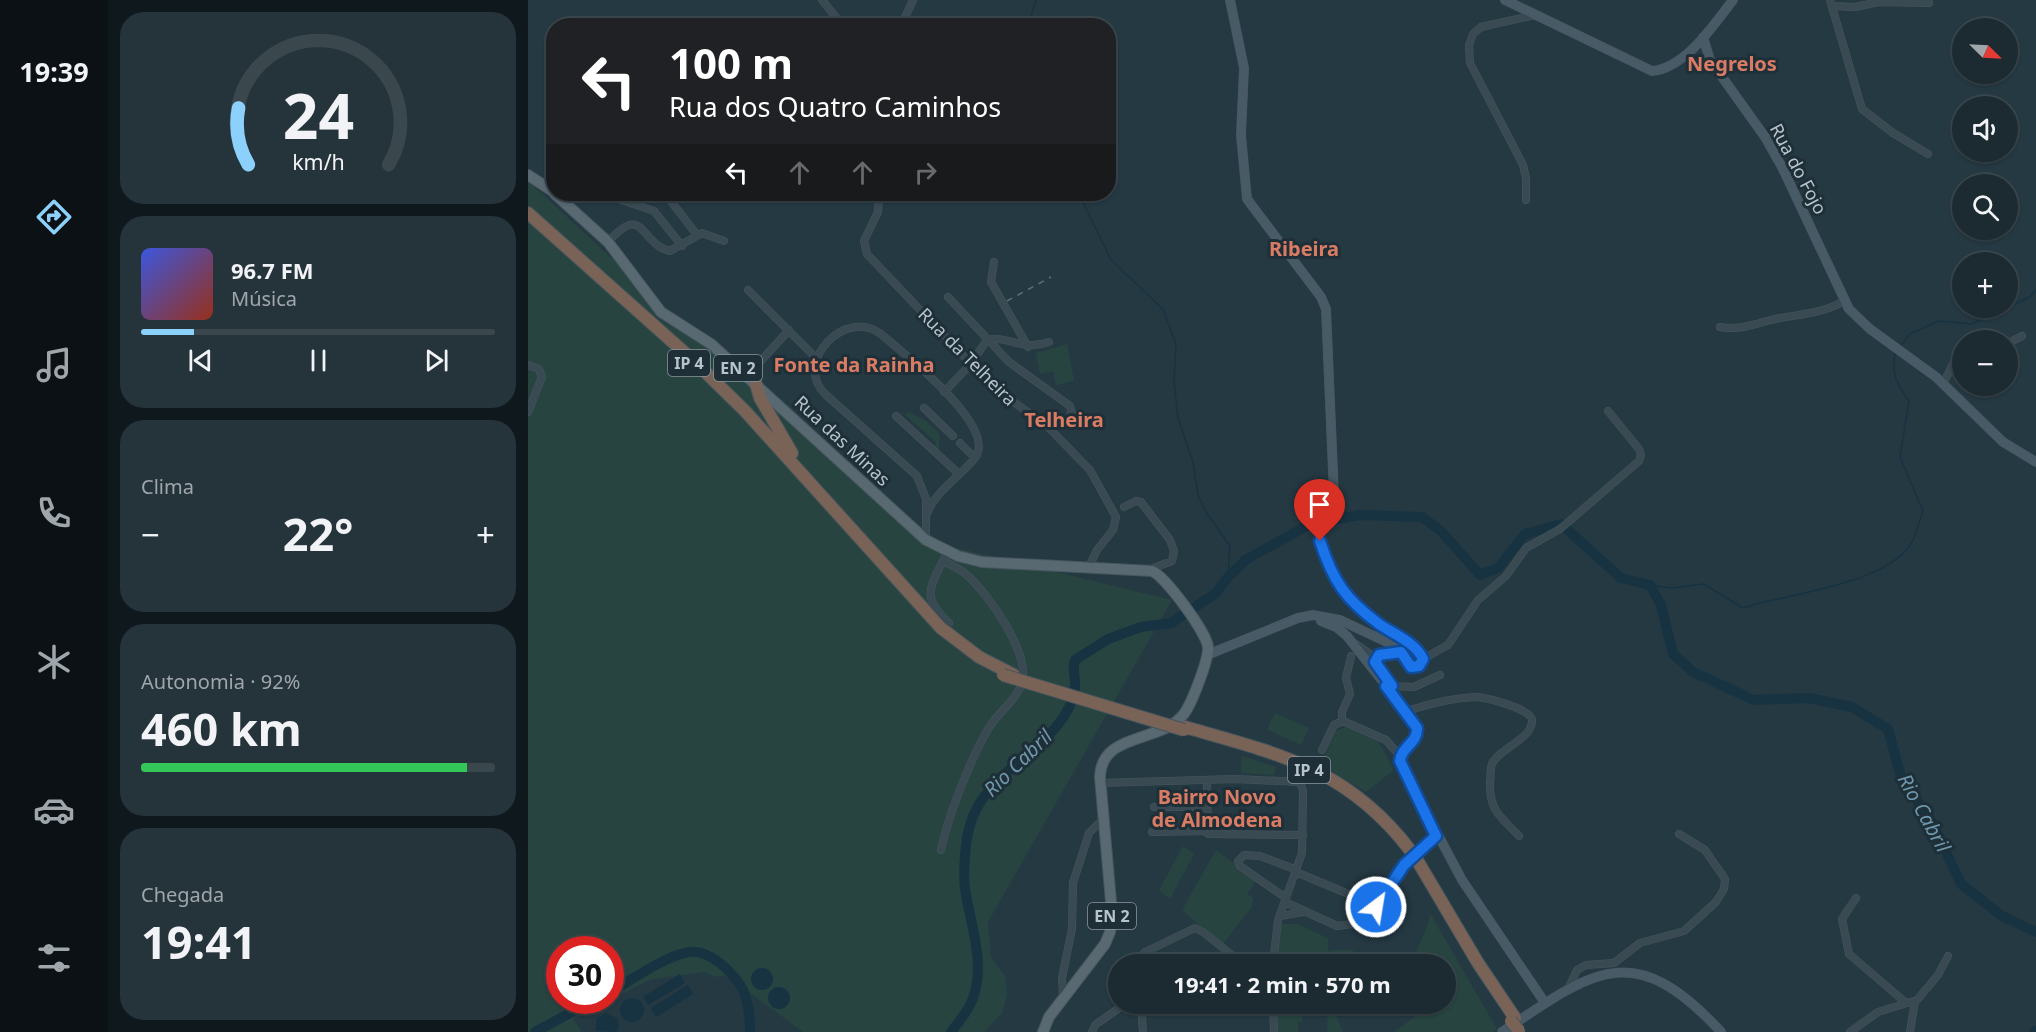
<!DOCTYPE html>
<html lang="pt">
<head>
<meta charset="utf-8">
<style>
	body { margin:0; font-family:"Noto Sans",sans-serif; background:#25333a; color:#f1f3f6; height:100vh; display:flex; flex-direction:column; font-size:22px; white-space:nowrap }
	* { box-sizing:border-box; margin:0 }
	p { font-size:20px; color:#a0a7ac }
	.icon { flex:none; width:33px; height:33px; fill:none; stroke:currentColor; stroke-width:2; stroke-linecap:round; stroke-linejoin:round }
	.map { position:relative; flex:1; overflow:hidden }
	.panel { display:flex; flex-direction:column; gap:12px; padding:12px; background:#0f181c; width:420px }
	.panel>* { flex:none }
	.guide { position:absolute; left:18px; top:18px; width:570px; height:183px; border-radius:24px; box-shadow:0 2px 4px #0004,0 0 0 2px #3a474d; background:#202124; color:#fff; overflow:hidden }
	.needle { width:39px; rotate:114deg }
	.fabs { position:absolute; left:1424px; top:18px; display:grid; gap:12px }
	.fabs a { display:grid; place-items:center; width:66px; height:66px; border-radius:50%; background:#1c2b32; box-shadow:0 2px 4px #0004,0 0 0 2px #3a474d; font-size:30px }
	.speed { position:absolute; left:18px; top:936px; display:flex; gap:12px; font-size:30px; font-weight:700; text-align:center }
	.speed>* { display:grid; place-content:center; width:78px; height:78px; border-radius:50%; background:#1c2b32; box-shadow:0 2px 4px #0004,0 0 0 2px #3a474d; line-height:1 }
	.speed .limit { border:9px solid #d22; background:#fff; color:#111 }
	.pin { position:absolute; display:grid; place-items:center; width:51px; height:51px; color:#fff; margin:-62px -26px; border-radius:50% 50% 50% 0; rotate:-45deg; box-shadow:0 0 6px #0007 }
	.pin .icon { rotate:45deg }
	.me { position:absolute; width:66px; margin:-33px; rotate:31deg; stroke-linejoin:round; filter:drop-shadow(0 0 4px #0008) }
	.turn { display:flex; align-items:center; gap:21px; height:126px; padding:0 24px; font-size:27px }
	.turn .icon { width:78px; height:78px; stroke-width:2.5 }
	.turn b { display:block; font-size:42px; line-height:51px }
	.lanes { display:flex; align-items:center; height:57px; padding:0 24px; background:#0003; justify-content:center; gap:30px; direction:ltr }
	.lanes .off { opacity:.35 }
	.big { font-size:45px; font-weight:700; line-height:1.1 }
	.panel .widget { flex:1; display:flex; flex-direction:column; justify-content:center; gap:9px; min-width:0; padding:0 21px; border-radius:24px; background:#25333a }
	.panel .dial { align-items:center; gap:0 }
	.dial svg { height:156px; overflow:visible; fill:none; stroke:#3a474d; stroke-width:7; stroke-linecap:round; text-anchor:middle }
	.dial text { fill:#f1f3f6; stroke:none }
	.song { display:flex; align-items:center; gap:18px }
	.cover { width:72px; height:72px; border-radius:9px; background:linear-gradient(135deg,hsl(230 70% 55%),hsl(10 70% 35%)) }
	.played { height:6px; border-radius:3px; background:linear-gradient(90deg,#8cd1fc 15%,#3a474d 15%) }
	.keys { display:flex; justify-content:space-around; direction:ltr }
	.heat { display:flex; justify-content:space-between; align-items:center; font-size:33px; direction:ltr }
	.charge { height:9px; border-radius:4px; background:linear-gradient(90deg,#34c759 92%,#3a474d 0) }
	.trip { position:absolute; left:580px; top:954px; width:348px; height:60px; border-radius:30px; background:#1c2b32; box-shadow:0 2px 4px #0004,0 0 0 2px #3a474d; font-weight:700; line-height:60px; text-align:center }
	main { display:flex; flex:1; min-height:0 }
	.dock { display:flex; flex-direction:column; width:108px; justify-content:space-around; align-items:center; background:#0b1114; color:#a0a7ac }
	.dock .icon { width:42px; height:42px }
	.dock .selected { color:#8cd1fc }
	.dock b { font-size:27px; color:#f1f3f6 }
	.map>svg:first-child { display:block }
	.green { fill:#274440; fill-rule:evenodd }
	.water { fill:#173342 }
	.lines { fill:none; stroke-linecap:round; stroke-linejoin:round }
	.stream { stroke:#173342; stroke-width:1.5 }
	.river { stroke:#173342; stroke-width:10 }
	.street-casing { stroke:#46565f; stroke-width:8 }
	.secondary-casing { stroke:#46565f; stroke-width:10 }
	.primary-casing { stroke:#46565f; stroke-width:12 }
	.highway-casing { stroke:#44545d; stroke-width:14 }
	.street { stroke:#3a4a52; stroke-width:7 }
	.secondary { stroke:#475a66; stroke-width:9 }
	.primary { stroke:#586972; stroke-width:10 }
	.highway { stroke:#796356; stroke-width:12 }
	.rail { stroke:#5c6f79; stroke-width:1.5; stroke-dasharray:6 6; stroke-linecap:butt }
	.highway-bridge-casing { stroke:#44545d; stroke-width:14; stroke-linecap:butt }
	.highway-bridge { stroke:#796356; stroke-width:12 }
	.route-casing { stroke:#114b97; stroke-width:15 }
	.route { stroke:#1a73e8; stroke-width:10 }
	.labels { text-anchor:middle; stroke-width:6; stroke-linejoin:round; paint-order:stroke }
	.shield { fill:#1e2f38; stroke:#8997a0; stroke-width:1.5 }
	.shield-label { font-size:16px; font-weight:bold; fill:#b7c4cc }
	.street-label { font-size:18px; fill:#b7c4cc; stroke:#1e2f38 }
	.neighbourhood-label { font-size:20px; font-weight:bold; fill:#da7c64; stroke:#1e2f38 }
	.water-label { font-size:20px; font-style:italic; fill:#6f97ac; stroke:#1e2f38 }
</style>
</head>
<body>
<main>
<nav class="dock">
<b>19:39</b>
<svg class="icon selected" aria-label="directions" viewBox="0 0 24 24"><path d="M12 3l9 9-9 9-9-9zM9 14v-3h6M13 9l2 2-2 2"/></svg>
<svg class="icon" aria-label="music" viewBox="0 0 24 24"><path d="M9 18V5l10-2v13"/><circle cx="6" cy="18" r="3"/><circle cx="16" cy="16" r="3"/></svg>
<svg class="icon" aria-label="phone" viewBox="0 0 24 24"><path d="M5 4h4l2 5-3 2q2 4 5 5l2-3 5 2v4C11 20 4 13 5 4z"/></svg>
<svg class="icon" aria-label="climate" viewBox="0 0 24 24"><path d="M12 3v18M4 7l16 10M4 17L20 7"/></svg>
<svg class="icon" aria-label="car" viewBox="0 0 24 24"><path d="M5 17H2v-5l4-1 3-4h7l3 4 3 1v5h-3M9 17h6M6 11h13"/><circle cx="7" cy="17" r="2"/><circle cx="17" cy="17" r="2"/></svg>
<svg class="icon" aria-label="filters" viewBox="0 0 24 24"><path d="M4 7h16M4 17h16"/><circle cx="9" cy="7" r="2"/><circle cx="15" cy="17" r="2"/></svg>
</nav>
<section class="panel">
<div class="widget dial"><svg viewBox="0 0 100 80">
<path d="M14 69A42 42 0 1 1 86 69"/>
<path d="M14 69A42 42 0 0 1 9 40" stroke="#8cd1fc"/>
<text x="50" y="56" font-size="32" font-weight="700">24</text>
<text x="50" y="72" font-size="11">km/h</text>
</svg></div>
<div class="widget">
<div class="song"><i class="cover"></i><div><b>96.7 FM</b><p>Música</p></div></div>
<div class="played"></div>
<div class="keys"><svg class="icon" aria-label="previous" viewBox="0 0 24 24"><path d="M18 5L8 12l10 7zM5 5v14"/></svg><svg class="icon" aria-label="pause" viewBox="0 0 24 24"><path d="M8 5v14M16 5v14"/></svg><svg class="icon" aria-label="next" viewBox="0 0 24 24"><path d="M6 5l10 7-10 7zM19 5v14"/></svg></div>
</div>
<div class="widget"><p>Clima</p>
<div class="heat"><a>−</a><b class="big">22°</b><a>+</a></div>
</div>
<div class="widget"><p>Autonomia · 92%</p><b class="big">460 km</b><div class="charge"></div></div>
<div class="widget"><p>Chegada</p><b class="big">19:41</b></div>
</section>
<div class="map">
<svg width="1508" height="1032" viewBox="0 0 1508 1032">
	<rect width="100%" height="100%" fill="#253943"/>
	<!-- green -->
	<path class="green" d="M0,181L387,538L644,600L460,922L463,957L477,976L479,995L474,1013L456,1032H275L198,975L188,977L176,972L121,980L45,1019L54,1032H0ZM32,950H82V1000H32Z
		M539,344L546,381L528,385L525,371L512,374L508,353Z
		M382,413L397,420L411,433V450L406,447L408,442L376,414Z
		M747,713L781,728L773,745L739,729Z
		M819,726L850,741L866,770L838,792L795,766L796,757L808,731Z
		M714,756L748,767L746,775L713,773Z
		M655,846L666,854L642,899L631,890Z
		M688,850L728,880L719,894L725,898L724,907L694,945L654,910Z
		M902,913L969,1029L965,1032H866L892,1013L900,1004H918V964H903L888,952C894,938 900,928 902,913Z
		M755,924H769L800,938V964H748L750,930Z
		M801,950H825V962H801Z
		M747,1004H776L774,1022H770V1032H748Z
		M791,1004H803L815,1032H799L800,1012Z"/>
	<!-- water -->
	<path class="water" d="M223 979a11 11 0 1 1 22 0a11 11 0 1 1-22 0Z
		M152,974L157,983L120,1005L115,997Z
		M160,985L165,994L128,1017L123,1008Z
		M240 998a11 11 0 1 1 22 0a11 11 0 1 1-22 0Z
		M92 1010a12 12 0 1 1 24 0a12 12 0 1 1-24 0Z
		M78,1013L89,1018L91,1026L89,1032L68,1031V1019Z"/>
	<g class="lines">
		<!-- stream -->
		<path class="stream" d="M500,26L508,0
			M551,194L583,260L635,309L648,344L646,382L650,418L665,462L670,495L678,512L702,546L700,577
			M1372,347L1382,334L1411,321L1444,324L1502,297L1508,290
			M1122,585L1143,588L1176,584L1215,608C1261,593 1359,585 1384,542C1389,533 1391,521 1395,511L1372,457L1381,401C1369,385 1363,373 1367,353"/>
		<!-- river -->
		<path class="river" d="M82,992C104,980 134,958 157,953C180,946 210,975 217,995C221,1007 222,1020 222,1032
			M7,1032L66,1000
			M423,1032C431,1022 441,1010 445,998C458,963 442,923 437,889C435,872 437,842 442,825C456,775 509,758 536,716C542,707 548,694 547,682C547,674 544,668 547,660L580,639L613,627L643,623L688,593L700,577L719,559L782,524L832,515L894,517L913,531L952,575L970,568L997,534L1033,524L1093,578L1122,585L1133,605L1145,654L1165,672L1226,700L1281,698L1324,707L1360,729L1373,777L1404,822L1433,884L1474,916L1508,932
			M1506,1032L1508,1031"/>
		<defs>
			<path id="street" d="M294,0L315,26
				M1302,0L1334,109L1365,133L1400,154
				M1304,6L1327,7L1351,2L1401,3
				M373,26L385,0
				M76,194L126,211L154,246
				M130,194L142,200L169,235
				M351,194L350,212L336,241L339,254L465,387L519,426L562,470L588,517L585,530L569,550L561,567
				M998,200V178L995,165L942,63L941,45L945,34L953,27L1007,15
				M80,242C117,201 111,244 142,251L174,233L196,241
				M466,262L463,282L500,347
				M220,290L289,359
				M420,297L481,362L542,406L544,413L537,422
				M1192,327C1214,331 1231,322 1252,318C1276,314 1295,313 1316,301
				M1479,344L1494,336
				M0,365L11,369L14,377L0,412
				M219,376L261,330
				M1415,384L1428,358L1434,353
				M416,392L442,365L459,340C482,335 493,352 521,342
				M396,408L425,436
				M368,416L431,474
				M432,443L447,458
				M596,507L608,501L613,502L642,540L646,551L644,561L620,570
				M398,540V499L389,476L297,394C265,362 317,307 353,334C375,353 471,427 447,458C432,477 407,491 399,514
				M415,561C400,590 395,599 421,623
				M828,644L842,654L864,686
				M895,659L920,645L950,600L978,576L998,548L1032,529L1111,461L1113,455L1111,449L1080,411
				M847,662L855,653L873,652
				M861,686L886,687L912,675
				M879,711C900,704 924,698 947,697C957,697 1004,709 1004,720C1005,739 971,748 964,764C962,769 963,776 962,782C961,811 973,817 991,836
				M814,721V712L822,694L818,678L823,656
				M794,750L806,725L815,721L858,740L872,756
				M679,781L680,834L775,835
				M572,783L707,779L772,782L775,791L774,853L750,920L745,964
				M626,807H679
				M624,832L678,831
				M413,850C420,816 444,755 462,726C471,712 490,698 494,682C502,652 460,594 439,575C432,569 423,565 415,561L420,552
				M768,872L818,893
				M758,898L712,866L710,861L716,855L732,856L769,870
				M1328,898L1314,919L1321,954L1377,1002
				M757,902L809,926L832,923L843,914L861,884L880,860L908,836
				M752,916L775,912
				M610,964L611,959L617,952L667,928L675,932L715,964
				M1040,989L1049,970L1058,965L1086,963L1112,943L1156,931L1188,902L1196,889L1197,879L1177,850L1151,834
				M535,998L534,978L544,929L545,883L561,833L575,819
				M613,1004L615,1032
				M745,1004L746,1032
				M564,1032L567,1025L597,1004
				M1322,1032L1350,1012L1389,1000L1410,975L1420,956
				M1382,1032L1387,1001"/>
			<path id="secondary" d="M977,0L1124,71C1158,68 1186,24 1205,0
				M1175,37L1182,60L1237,137L1254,167L1321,309L1342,329L1408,377L1475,442L1508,462
				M793,621L808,627L819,636L885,720L889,735L872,756L873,765L934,880L1017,1003
				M679,655L770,618L785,615L812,620L865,645L883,667H890L895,660L881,644L850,623L815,593L804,575L792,541V534L806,495L798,309L793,297L719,199L713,135L716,68L702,0
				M974,1032C1066,970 1106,937 1193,1032"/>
			<path id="primary" d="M0,175L26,192
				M27,194L80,242L133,312L183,344L398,540L430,556L454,562L624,571C637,576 679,633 680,647C681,659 663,706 655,715C633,743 573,732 572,777L584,913L582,932L577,944L521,1017L515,1032"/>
			<path id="highway" d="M0,213L166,361L217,411L413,628L451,657L486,675
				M228,384L232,398L264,453
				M657,727C751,754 819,768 882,850
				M889,860L950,963L987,1018"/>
		</defs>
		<!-- street casing -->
		<use href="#street" class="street-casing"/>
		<!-- secondary casing -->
		<use href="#secondary" class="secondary-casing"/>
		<!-- primary casing -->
		<use href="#primary" class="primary-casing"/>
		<!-- highway casing -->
		<use href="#highway" class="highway-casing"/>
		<!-- street -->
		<use href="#street" class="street"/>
		<!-- secondary -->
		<use href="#secondary" class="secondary"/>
		<!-- primary -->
		<use href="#primary" class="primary"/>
		<!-- highway -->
		<use href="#highway" class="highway"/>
		<!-- rail -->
		<path class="rail" d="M479,301L523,277"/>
		<defs>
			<path id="highway-bridge" d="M475,675L656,730
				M882,850L889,860
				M983,1021L991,1031"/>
		</defs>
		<!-- highway-bridge casing -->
		<use href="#highway-bridge" class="highway-bridge-casing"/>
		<!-- highway-bridge -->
		<use href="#highway-bridge" class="highway-bridge"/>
	</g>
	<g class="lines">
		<defs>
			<path id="route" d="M792,541C805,581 817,599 851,624C865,634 887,642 895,659L891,666L883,667L873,652L851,655L847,662L864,686H858L889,728C890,743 873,747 872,761L908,836L876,865L848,907"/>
		</defs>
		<!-- route casing -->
		<use href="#route" class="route-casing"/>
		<!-- route -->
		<use href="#route" class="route"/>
	</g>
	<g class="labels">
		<!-- shield labels -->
		<g class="shield">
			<rect x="140" y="350" width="42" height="26" rx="4.5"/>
			<rect x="186" y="355" width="48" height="26" rx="4.5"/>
			<rect x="760" y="757" width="42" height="26" rx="4.5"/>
			<rect x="560" y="903" width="48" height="26" rx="4.5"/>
		</g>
		<g class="shield-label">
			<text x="161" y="369">IP 4</text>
			<text x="210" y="374">EN 2</text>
			<text x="781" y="776">IP 4</text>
			<text x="584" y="922">EN 2</text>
		</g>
		<!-- street labels -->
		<g class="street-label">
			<text transform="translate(1270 169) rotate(62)" y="6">Rua do Fojo</text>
			<text transform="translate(439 357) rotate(45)" y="6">Rua da Telheira</text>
			<text transform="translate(314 441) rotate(43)" y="6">Rua das Minas</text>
		</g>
		<!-- neighbourhood labels -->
		<g class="neighbourhood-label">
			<text x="1204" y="71">Negrelos</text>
			<text x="776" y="256">Ribeira</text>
			<text x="326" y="372">Fonte da Rainha</text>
			<text x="536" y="427">Telheira</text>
			<text x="689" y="804">Bairro Novo<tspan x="689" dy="23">de Almodena</tspan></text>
		</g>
		<!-- water labels -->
		<g class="water-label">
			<text transform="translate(490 763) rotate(-44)" y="7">Rio Cabril</text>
			<text transform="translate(1396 813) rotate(61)" y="7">Rio Cabril</text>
		</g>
	</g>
</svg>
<div class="fabs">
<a><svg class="needle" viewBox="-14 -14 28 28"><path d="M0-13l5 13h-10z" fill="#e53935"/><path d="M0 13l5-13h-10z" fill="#a0a7ac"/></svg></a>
<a><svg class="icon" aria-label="sound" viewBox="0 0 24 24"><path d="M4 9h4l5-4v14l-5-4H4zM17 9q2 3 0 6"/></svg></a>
<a><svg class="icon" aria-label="search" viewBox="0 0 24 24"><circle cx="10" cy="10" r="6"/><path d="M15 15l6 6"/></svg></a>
<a>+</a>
<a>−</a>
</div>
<div class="speed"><div class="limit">30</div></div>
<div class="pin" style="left:792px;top:541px;background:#d93025"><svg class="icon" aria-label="arrive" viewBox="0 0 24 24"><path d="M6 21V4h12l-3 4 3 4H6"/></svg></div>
<svg class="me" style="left:848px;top:907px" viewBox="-20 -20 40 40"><circle r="17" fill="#1a73e8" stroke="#fff" stroke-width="3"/><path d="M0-11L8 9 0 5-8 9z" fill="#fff"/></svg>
<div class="trip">19:41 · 2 min · 570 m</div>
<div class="guide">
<div class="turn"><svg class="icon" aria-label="left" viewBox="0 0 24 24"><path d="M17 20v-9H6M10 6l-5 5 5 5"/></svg><div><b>100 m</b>Rua dos Quatro Caminhos</div></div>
<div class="lanes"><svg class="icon" aria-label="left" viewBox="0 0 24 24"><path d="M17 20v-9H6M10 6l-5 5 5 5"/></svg><svg class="icon off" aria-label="ahead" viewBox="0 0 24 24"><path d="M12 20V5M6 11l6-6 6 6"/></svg><svg class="icon off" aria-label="ahead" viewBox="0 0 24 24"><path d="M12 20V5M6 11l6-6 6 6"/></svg><svg class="icon off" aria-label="right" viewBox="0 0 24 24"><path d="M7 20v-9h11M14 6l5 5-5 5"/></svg></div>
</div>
</div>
</main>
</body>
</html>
